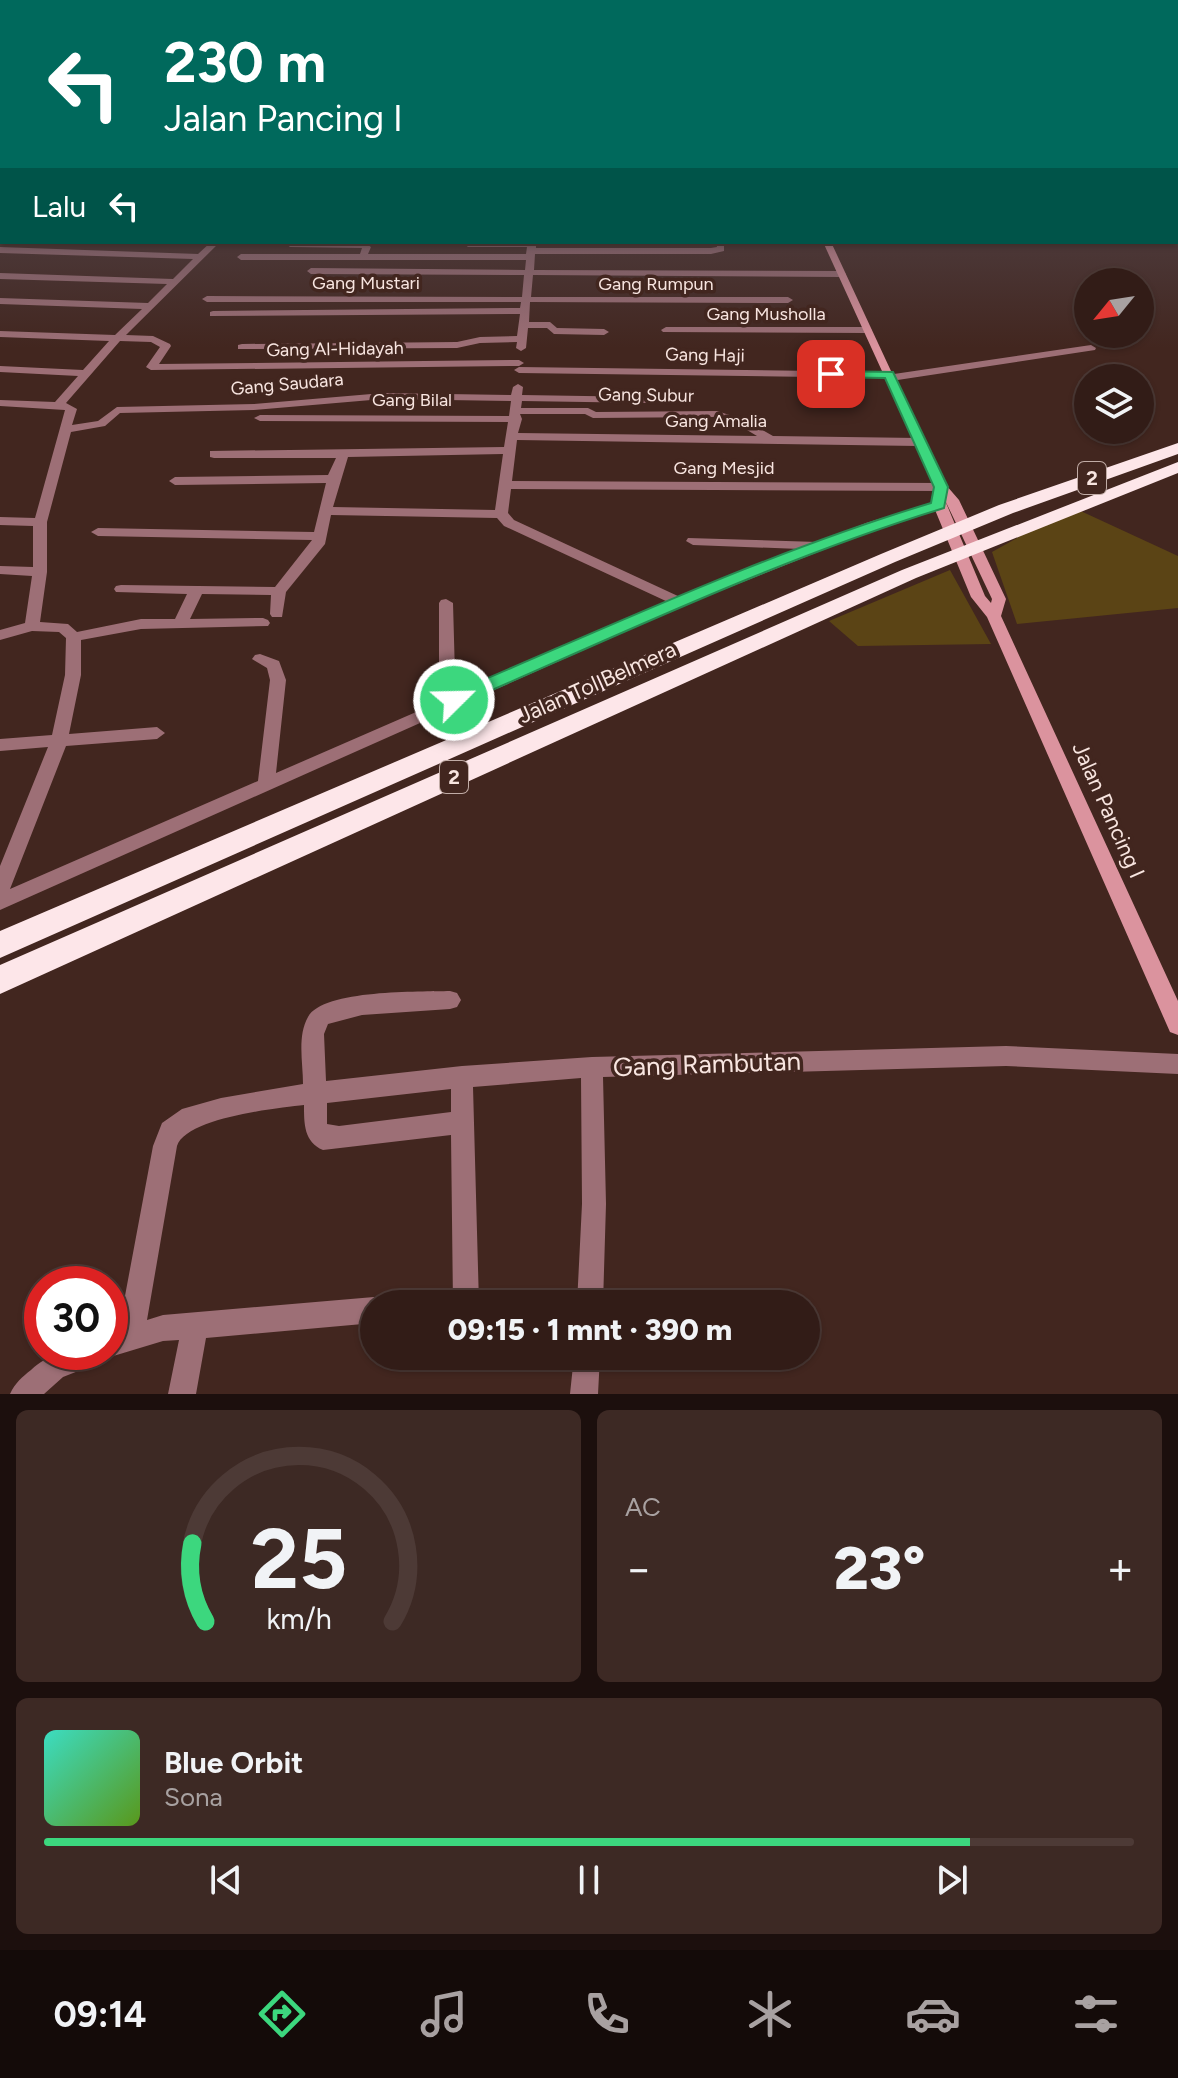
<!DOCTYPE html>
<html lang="id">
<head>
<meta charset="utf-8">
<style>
	body { margin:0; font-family:Figtree,sans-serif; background:#3d2924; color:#f1f3f6; height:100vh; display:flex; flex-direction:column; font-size:30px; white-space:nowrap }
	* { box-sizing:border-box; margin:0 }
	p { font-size:26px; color:#a8a1a1 }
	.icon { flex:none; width:44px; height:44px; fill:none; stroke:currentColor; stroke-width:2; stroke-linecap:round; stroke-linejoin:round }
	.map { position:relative; height:1394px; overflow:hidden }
	.panel { display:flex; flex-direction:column; gap:16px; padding:16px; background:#1c0f0d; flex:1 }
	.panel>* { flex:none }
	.guide { position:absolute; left:0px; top:0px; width:1178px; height:244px; box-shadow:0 2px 6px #0004,0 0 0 2px #4d3a36; background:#00695c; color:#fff; overflow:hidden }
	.needle { width:52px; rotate:240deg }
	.controls { position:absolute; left:1074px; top:268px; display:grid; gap:16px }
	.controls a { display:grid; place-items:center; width:80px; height:80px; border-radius:50%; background:#321c17; box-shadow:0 2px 6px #0004,0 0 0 2px #4d3a36; font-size:40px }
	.speed { position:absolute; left:24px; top:1266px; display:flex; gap:16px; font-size:40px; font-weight:700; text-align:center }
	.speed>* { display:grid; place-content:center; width:104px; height:104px; border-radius:50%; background:#321c17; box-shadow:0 2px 6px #0004,0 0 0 2px #4d3a36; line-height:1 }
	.speed .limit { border:12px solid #d22; background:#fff; color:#111 }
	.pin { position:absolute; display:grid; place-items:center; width:68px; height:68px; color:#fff; margin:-34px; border-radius:16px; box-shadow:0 4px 12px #0006 }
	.me { position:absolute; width:88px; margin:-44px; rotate:67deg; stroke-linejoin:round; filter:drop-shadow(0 0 6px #0008) }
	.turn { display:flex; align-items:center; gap:28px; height:168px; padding:0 32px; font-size:36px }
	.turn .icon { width:104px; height:104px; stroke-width:2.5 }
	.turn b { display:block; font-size:56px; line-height:68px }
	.then { display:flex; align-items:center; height:76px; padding:0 32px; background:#0003; gap:16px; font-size:30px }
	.big { font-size:60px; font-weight:800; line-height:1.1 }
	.panel .card { flex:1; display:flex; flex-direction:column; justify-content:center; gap:12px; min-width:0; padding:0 28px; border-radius:12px; background:#3d2924 }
	.panel .dial { align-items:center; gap:0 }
	.dial svg { height:208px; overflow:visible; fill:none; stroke:#4d3a36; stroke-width:7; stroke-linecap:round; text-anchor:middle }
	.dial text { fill:#f1f3f6; stroke:none }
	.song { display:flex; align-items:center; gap:24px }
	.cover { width:96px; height:96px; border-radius:12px; background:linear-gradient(135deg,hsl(170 70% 55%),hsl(90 70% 35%)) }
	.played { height:8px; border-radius:4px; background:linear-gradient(90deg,#3cd77e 85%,#4d3a36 85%) }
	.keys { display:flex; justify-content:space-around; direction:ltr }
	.heat { display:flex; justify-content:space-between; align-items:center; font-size:44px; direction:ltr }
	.panel .tiles { flex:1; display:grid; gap:16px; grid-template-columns:1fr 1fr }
	.card:last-child { grid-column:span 2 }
	.trip { position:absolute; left:360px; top:1290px; width:460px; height:80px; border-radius:40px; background:#321c17; box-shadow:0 2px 6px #0004,0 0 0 2px #4d3a36; font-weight:800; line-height:80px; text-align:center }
	.tabs { display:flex; height:128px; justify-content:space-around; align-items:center; background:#140b09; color:#a8a1a1 }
	.tabs .icon { width:56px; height:56px }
	.tabs .active { color:#3cd77e }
	.tabs b { font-size:36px; color:#f1f3f6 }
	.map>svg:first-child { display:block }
	.green { fill:#5b4415 }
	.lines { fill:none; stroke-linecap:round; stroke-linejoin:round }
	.street { fill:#9d6f76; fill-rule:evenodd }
	.secondary { fill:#db939e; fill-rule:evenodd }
	.highway { fill:#fde6e9; fill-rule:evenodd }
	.route { fill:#3cd77e; stroke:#278c52; stroke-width:2 }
	.labels { text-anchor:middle; stroke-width:7; stroke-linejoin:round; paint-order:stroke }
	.far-street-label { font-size:18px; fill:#f8e5e0; stroke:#42261f }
	.shield { fill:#42261f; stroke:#c1aca6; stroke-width:2 }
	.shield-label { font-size:20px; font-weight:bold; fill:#f8e5e0 }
	.street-label { font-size:22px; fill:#f8e5e0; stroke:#42261f }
	.near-street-label { font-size:26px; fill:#f8e5e0; stroke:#42261f }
</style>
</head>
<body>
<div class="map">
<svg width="1178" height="1394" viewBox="0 0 1178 1394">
	<rect width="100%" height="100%" fill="#42261f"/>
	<!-- green -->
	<path class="green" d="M1072,507L1178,556V608L1017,624L992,552Z
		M950,570L991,644L858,646L829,621Z"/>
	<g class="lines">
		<!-- street -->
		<path class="street" d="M0,190H2V194H0Z
			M211,242H220L126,335L153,336L170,344L171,346L159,364L519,360L524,363L519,366L151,370L146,367L160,347L151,342L120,341L66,403L77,409L72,425L98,421L117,407L254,404L383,393L511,395L513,387L518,384L523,387L522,395L648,397L654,400L648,403L522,401L521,408H588L596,412L717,411L745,420L773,436L918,438L924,442L918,446L517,440L512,481L941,483L947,487L941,491L511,489L508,513L514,520L680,597L800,549L693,545L686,541L688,538L818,542L866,523L934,502H944L945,505L876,529L685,605L0,910V866L48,747L0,751V739L52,735L65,675L66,638L59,632L32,631L0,640V630L25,623L32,576L0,574V566L33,567V526L0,525V517L35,518L65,410L0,406V400L55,402L78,376L0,372V366L83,370L109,341L0,337V331L115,335L142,309L0,304V298L148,303L167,284L0,279V273L173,279L193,259L0,253V247L198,254ZM383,399L511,401L509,416L260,415L254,418L260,421L508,422L504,447L210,451V457L214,458H336L328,475L175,477L169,481L175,485L326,483L314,532L98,528L91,532L98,536L312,540L275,587L121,585L116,586L114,589L116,592L187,594L175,619H141L77,632L68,624L40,622L47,572V522L71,432L105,426L120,413L254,410ZM520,414H585L593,418L716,417L737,424L757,436L518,433L522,419ZM503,454L495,510L333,507L348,457ZM331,515L497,518L504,526L668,602L460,693L455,675L453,603L446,599L441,600L439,603V675L446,699L276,773L286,680L279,661L260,654L255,655L252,659L267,668L270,680L258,781L10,889L66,746L157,739L165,733L157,727L69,734L81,675V640L141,629L268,626L270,623L268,620L263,618L190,619L202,594L271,595L270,614L272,617H282L286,592L325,544Z
			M288,242H364L371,247L368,254H526L527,247H468L464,244L466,242H536V248H711L717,247L716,242H724V251L711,254H535L534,270L842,271L846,274L842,277L533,275L531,297H788L793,300L788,303L530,302L529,322H550L557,328L604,329L609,332L604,335L554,334L547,328H528L526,348L521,351L516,348L517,342L480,343L457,348L238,349V345L242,344L457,342L480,337L517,336L520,314L210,316V312L213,311L520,308L521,302H207L202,299L207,296L522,297L524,275L311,274L307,271L311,268L525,270L526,260H241L237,257L241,254H360L362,248L290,247L286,244Z
			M666,327H867L872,330L867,333L663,332L661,330Z
			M1091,345L1096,348L1095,350L891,381L886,378L519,373L514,370L519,367L889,372L894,374Z
			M450,991L457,993L461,1000L457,1007L450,1009L362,1015L328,1024L324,1034L326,1081L462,1066L592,1057L1006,1046L1178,1054V1074L1006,1066L603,1077L606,1204L603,1304H577L582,1204L581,1078L473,1087L479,1304H453L451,1135L323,1150C304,1142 304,1124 304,1105C276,1108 186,1118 177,1146L147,1320L163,1315L374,1297L385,1304H374V1323L206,1338L196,1394H168L179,1340L163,1341L110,1357L103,1355L101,1362L63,1377L44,1394H10C15,1383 22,1377 31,1370C58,1346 76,1352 110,1352V1331L119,1328L153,1146L162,1123L182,1109L221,1098L303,1084C303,1063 297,1036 308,1017C323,989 421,992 450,991ZM451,1089V1112L339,1126L327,1124V1103Z
			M574,1356H600L598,1394H570Z"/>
		<!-- secondary -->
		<path class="secondary" d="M823,242H831L924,442L946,485L959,500L1006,599L1001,616L1178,1001V1035L1170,1032L987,617L971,597L933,505L931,499L935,487ZM944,498L992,599L991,603L985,596Z"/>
		<!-- highway -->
		<path class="highway" d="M1178,443V454L1013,513L895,562L0,958V931L881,554L999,505Z
			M1178,462V473L916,578L0,994V965L902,570Z"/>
	</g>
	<!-- sky -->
	<linearGradient id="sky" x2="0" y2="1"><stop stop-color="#241511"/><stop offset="0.44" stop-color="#54474d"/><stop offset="1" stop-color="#54474d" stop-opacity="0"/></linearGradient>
	<rect width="1178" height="348" fill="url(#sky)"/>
	<!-- route -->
	<path class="route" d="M831,371L893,372L948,487L944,508C778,559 619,635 460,704H448L445,700L448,695C607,628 765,553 931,503L934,487L885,378L827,377V372Z"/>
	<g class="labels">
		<!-- far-street labels -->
		<g class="far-street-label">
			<text x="366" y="289">Gang Mustari</text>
			<text x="656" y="290">Gang Rumpun</text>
			<text x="766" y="320">Gang Musholla</text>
			<text transform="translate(335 349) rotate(-1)" y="6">Gang Al-Hidayah</text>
			<text transform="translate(705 355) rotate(1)" y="6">Gang Haji</text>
			<text transform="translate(287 384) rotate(-5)" y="6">Gang Saudara</text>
			<text transform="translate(646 395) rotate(1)" y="6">Gang Subur</text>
			<text x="412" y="406">Gang Bilal</text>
			<text x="716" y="427">Gang Amalia</text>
			<text x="724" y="474">Gang Mesjid</text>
		</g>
		<!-- shield labels -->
		<g class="shield">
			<rect x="1078" y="462" width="28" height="32" rx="6"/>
			<rect x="440" y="761" width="28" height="32" rx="6"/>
		</g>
		<g class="shield-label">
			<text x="1092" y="485">2</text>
			<text x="454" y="784">2</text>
		</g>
		<!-- street labels -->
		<g class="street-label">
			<text transform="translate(597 682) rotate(-24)" y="8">Jalan Tol Belmera</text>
			<text transform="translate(1109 810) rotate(66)" y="8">Jalan Pancing I</text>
		</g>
		<!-- near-street labels -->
		<g class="near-street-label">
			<text transform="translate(707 1064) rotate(-2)" y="9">Gang Rambutan</text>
		</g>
	</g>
</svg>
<div class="controls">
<a><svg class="needle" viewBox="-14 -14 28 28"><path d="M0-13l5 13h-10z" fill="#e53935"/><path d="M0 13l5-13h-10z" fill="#a8a1a1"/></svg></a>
<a><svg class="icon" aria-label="layers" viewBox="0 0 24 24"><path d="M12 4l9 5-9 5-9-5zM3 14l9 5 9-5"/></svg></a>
</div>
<div class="speed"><div class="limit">30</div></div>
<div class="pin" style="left:831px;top:374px;background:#d93025"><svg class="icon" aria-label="arrive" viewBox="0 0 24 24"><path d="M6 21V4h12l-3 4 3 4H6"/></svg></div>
<svg class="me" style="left:454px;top:700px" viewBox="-20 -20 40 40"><circle r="17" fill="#3cd77e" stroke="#fff" stroke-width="3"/><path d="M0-11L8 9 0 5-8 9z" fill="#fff"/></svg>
<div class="trip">09:15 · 1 mnt · 390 m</div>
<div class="guide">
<div class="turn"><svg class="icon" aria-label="left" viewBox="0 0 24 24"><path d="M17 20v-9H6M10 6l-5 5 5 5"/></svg><div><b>230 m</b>Jalan Pancing I</div></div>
<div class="then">Lalu<svg class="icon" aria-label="left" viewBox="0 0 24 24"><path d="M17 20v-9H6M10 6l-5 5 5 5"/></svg></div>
</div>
</div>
<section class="panel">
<div class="tiles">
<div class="card dial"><svg viewBox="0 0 100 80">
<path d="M14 69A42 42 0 1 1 86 69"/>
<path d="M14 69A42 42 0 0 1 9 39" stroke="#3cd77e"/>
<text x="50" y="56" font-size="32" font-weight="700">25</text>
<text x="50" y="72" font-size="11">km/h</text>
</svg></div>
<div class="card"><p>AC</p>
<div class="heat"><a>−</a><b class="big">23°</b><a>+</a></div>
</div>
<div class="card">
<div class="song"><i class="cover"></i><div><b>Blue Orbit</b><p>Sona</p></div></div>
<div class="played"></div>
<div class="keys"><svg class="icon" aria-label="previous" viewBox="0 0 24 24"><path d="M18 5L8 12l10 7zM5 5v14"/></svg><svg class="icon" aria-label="pause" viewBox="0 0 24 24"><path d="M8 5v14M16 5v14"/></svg><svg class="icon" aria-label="next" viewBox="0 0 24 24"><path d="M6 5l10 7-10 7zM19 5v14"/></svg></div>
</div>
</div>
</section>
<nav class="tabs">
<b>09:14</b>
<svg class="icon active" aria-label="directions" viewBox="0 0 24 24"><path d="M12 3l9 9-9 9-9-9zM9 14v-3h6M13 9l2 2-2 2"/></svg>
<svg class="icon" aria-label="music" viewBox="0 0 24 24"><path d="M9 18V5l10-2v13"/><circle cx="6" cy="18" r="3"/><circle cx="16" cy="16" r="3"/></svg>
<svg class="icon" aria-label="phone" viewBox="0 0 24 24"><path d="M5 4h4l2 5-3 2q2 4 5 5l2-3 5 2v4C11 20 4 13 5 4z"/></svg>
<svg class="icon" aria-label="climate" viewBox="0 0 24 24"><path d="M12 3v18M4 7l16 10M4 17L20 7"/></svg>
<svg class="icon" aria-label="car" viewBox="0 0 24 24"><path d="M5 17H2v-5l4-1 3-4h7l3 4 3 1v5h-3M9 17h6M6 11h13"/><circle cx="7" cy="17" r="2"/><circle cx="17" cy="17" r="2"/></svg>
<svg class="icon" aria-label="filters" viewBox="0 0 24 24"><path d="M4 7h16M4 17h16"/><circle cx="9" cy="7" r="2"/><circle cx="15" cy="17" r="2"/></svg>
</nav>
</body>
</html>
